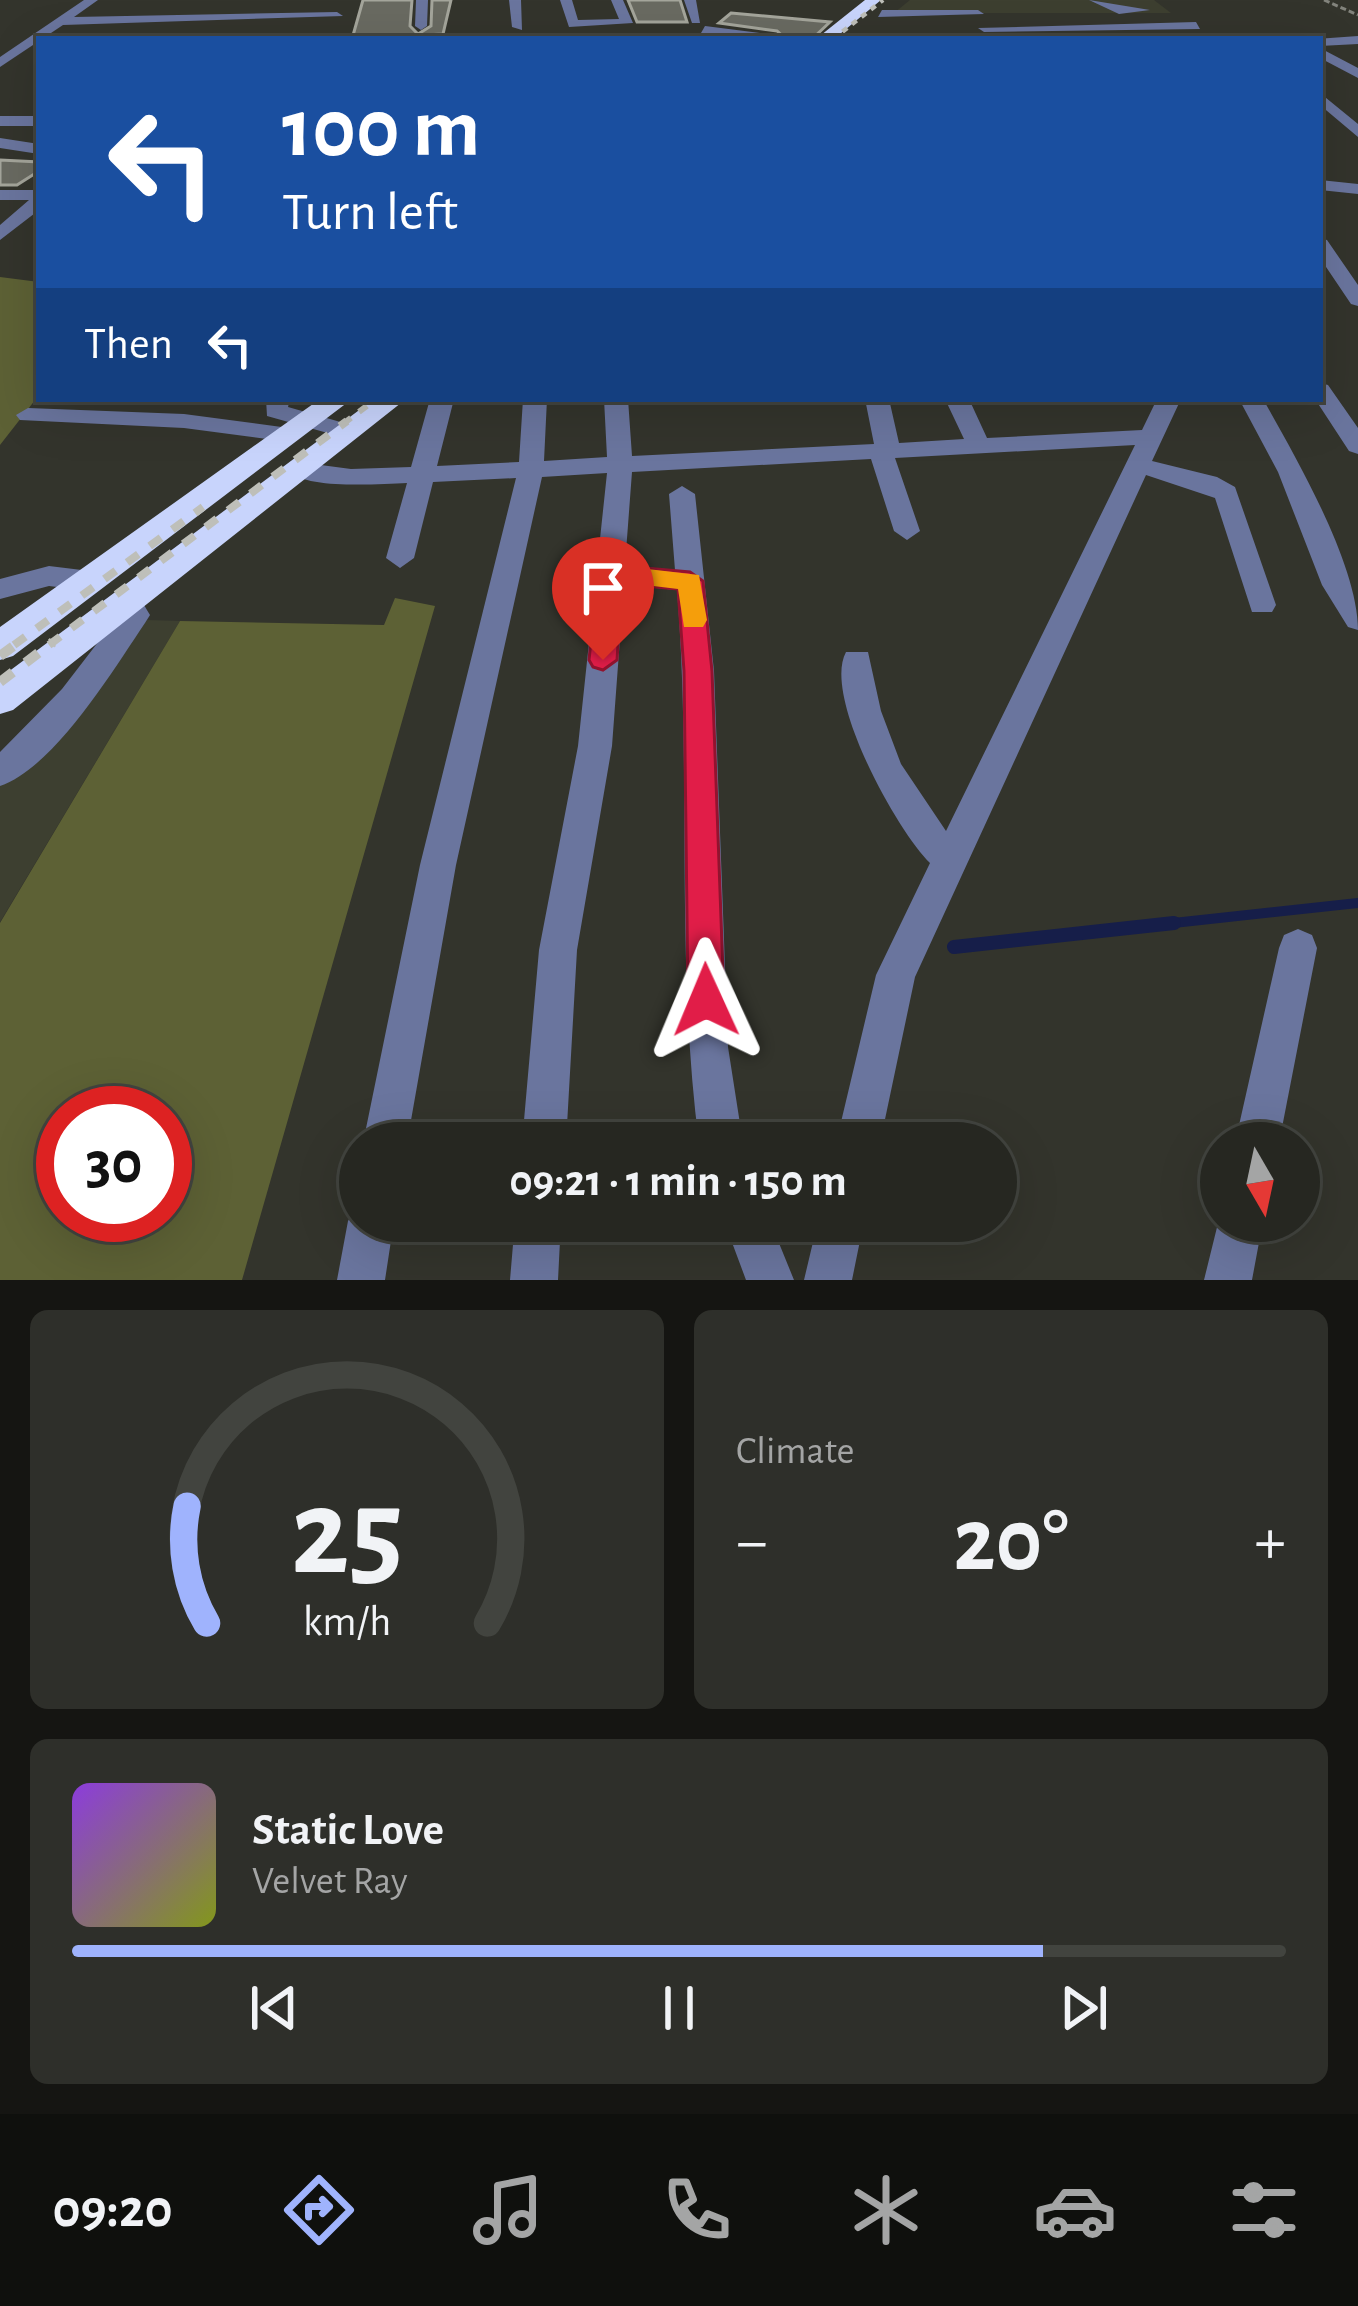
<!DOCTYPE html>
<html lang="en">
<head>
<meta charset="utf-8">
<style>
	body { margin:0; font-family:"Alegreya Sans",sans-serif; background:#2e2f2a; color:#f1f3f6; height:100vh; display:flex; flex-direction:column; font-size:45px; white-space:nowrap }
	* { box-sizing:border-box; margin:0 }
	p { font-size:39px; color:#a4a5a5 }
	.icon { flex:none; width:66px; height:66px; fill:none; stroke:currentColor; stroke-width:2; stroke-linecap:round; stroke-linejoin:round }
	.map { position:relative; height:1280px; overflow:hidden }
	.side { display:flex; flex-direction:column; gap:30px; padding:30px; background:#151512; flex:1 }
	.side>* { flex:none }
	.banner { position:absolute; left:36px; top:36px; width:1287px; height:366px; border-radius:0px; box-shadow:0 12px 48px #0002,0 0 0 3px #42443f; background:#1a4fa0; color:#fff; overflow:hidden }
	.needle { width:78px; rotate:171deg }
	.tools { position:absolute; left:1200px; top:1122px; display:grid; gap:24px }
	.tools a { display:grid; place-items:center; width:120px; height:120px; border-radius:50%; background:#262721; box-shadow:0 12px 48px #0002,0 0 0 3px #42443f; font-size:60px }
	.speed { position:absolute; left:36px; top:1086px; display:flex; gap:24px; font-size:60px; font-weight:700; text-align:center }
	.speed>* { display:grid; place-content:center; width:156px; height:156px; border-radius:50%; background:#262721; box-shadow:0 12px 48px #0002,0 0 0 3px #42443f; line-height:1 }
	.speed .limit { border:18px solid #d22; background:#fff; color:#111 }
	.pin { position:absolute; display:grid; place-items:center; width:102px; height:102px; color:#fff; margin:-123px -51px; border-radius:50% 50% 50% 0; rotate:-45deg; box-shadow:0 0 12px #0007 }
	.pin .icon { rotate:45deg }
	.me { position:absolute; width:132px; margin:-66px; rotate:359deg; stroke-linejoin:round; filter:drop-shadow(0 0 9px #0008) }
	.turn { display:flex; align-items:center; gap:42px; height:252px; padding:0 48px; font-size:54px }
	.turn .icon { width:156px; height:156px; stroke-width:2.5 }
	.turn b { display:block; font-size:84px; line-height:102px }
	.then { display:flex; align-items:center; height:114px; padding:0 48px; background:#0003; gap:24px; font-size:45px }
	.big { font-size:90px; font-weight:600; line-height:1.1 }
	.side .tile { flex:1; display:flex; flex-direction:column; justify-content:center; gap:18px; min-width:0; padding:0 42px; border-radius:18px; background:#2e2f2a }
	.side .dial { align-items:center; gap:0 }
	.dial svg { height:312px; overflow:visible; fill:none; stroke:#42443f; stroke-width:7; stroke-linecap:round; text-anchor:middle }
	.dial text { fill:#f1f3f6; stroke:none }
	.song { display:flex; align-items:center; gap:36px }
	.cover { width:144px; height:144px; border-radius:18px; background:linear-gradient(135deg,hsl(270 70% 55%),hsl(70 70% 35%)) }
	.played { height:12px; border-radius:6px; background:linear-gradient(90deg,#9fb3fd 80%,#42443f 80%) }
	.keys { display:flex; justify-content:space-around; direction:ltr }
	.heat { display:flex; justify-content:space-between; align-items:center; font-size:66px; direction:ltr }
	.side .tiles { flex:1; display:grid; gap:30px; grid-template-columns:1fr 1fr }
	.tile:last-child { grid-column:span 2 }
	.trip { position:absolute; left:339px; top:1122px; width:678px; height:120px; border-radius:60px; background:#262721; box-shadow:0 12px 48px #0002,0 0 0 3px #42443f; font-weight:600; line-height:120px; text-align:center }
	.dock { display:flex; height:192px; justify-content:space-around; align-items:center; background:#0f100d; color:#a4a5a5 }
	.dock .icon { width:84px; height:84px }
	.dock .selected { color:#9fb3fd }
	.dock b { font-size:54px; color:#f1f3f6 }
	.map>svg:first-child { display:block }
	.built { fill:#3d3f30 }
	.green { fill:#5d6135; fill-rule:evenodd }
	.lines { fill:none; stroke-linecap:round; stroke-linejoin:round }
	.stream-far1 { stroke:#161e49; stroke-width:10 }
	.stream { stroke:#161e49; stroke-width:14 }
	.building { fill:#696a61; stroke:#a4a59b; stroke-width:3 }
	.path { stroke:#82837c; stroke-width:3; stroke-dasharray:6 3; stroke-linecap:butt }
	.minor { fill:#6a759e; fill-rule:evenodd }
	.highway { fill:#c8d4fc; fill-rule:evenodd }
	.rail-far3 { stroke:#bebfb9; stroke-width:4.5; stroke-dasharray:6 6; stroke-linecap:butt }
	.rail-far2 { stroke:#bebfb9; stroke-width:6; stroke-dasharray:10 10; stroke-linecap:butt }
	.rail-far1 { stroke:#bebfb9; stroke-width:8; stroke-dasharray:14 14; stroke-linecap:butt }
	.rail { stroke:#bebfb9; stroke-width:10; stroke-dasharray:16 16; stroke-linecap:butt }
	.route { fill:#e11d48; stroke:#92132f; stroke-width:3 }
	.slow { fill:#f59e0b }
</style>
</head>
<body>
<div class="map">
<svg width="1358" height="1280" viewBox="0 0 1358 1280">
	<rect width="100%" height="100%" fill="#33342c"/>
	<!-- built -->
	<path class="built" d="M910,0H1154L1171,13H894Z
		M147,620L180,621L0,922V782L75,721Z"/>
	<!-- green -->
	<path class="green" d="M0,277L39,282V395L0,445Z
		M395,598L435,606L242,1280H0V923L180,621L384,625ZM63,1113H165V1215H63Z"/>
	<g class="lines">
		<!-- stream-far1 -->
		<path class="stream-far1" d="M1146,926L1358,903"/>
		<!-- stream -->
		<path class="stream" d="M954,947L1174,923"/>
	</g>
	<!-- building -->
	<path class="building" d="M363,0H412L410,26L418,34L431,26L432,0H451L443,34L352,39Z
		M628,0H680L687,22H637Z
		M731,13L830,22L812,39H786L777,31L719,23Z
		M0,160L39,162V171L17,185H0Z"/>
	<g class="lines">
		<!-- path -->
		<path class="path" d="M1324,0L1358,15"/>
		<!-- minor -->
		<path class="minor" d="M84,0H98L74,17L337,12L343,16L63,25L0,67V57Z
			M416,0H428L427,26L421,30L415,26Z
			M509,0H521L522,30L512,27Z
			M560,0H572L578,20L619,19L611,0H623L633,23L569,27Z
			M684,0H696L700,23H692Z
			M1089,0L1150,10L1119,14Z
			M882,10H978L984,14L878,17Z
			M1196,22L1200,29L984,32L978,28Z
			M705,26L776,35L782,39L701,33Z
			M1358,36V44L1320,46L1316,39Z
			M1320,48L1358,68V78L1320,58Z
			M1320,93L1358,124V137L1320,105Z
			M0,116H39V126H0Z
			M0,138L39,144V154L0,148Z
			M1320,180L1358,184V194L1320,190Z
			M0,190H39V210L0,240V225L29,200H0Z
			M1320,238L1327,240L1358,285V306L1351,304L1320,258Z
			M1320,383L1328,385L1358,428V454L1349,451L1315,399H1320Z
			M266,399H290L288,407L358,427L361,432L349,439L267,416Z
			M430,399H454L437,466L519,462L523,399H547L544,461L607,457L604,399H628L632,456L874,444L865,399H889L899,443L964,439L945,399H969L987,438L1142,430L1157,399H1181L1152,461L1217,477L1235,487L1276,605L1272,612H1252L1215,498L1146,475L915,977L880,1143H836L876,975L930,863C897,831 822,696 846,652H868L881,711L901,764L946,831L1135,445L895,458L920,531L907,540L894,531L871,459L632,472L625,565L675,570L669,494L682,486L695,494L714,671L728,1047L743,1143H699C675,960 692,774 677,590L624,585L612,746L577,950L566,1143H522L539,950L578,746L607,473L542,477L456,865L407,1143H363L420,865L516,478L433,482L414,558L400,568L386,558L407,483C376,484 308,490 285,470L298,462L351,469L411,467Z
			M1239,399H1263C1296,458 1358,564 1358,630L1348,627L1322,585L1278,472Z
			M28,408L184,414L289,428L301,435L289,442L184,428L20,420L16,415Z
			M49,566L90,571L104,581L90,591L49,586L0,599V579Z
			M125,591C138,594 143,603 150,615L145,623C113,670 55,767 0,786V752L62,689L119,615L111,601Z
			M1298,929L1312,935L1317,948L1279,1143H1235L1279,948L1284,935Z
			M360,1202V1221H394L385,1280H337L348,1221Z
			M1221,1211V1221H1263L1252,1280H1204Z
			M515,1221H561L558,1280H510Z
			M724,1221H770L794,1280H746Z
			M818,1221H864L852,1280H804Z"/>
		<!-- highway -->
		<path class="highway" d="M865,0H881L834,39H816Z
			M320,399H352L13,656L0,660V627Z
			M374,399H406L13,710L0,714V678Z"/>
		<!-- rail-far3 -->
		<path class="rail-far3" d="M833,39L883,0"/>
		<!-- rail-far2 -->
		<path class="rail-far2" d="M343,424L376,399"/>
		<!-- rail-far1 -->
		<path class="rail-far1" d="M14,645L203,507
			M49,645L347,421"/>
		<!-- rail -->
		<path class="rail" d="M0,656L19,642
			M0,682L53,642"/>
	</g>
	<!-- route -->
	<path class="route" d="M610,565L690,572L703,581L712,671L724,1000L719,1013L706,1018L693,1013L688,1000L684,671L678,589L622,584L617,660L603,670L593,667L589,660L598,574Z"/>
	<!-- slow -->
	<path class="slow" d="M613,565L699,575L707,620L703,627H684L678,589L604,580L600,574Z"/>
</svg>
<div class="tools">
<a><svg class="needle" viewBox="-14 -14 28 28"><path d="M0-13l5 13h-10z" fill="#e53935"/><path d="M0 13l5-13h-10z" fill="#a4a5a5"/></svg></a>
</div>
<div class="speed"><div class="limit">30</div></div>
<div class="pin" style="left:603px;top:660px;background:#d93025"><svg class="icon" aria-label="arrive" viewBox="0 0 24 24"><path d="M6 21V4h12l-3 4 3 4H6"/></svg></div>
<svg class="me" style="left:706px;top:1000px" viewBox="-20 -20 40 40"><path d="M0-17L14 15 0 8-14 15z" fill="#e11d48" stroke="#fff" stroke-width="4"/></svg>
<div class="trip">09:21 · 1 min · 150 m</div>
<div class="banner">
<div class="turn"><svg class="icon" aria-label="left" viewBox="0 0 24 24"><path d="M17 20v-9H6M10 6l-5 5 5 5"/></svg><div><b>100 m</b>Turn left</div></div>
<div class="then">Then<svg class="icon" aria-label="left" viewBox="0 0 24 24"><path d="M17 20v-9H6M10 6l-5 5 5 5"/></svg></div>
</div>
</div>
<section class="side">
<div class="tiles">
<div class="tile dial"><svg viewBox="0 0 100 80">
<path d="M14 69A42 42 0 1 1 86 69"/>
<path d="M14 69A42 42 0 0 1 9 39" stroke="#9fb3fd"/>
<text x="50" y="56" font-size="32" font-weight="700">25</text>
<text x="50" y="72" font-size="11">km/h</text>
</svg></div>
<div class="tile"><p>Climate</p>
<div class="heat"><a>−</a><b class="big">20°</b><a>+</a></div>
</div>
<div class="tile">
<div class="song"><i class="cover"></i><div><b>Static Love</b><p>Velvet Ray</p></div></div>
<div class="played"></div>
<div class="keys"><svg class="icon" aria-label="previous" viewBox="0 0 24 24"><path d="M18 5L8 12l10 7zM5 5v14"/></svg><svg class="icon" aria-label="pause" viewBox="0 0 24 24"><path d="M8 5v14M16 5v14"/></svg><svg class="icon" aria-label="next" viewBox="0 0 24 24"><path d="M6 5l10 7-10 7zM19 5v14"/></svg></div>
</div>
</div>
</section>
<nav class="dock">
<b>09:20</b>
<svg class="icon selected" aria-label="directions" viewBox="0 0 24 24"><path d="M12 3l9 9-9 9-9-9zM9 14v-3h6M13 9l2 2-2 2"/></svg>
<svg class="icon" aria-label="music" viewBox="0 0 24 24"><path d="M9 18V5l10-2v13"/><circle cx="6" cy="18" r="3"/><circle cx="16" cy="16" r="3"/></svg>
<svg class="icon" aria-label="phone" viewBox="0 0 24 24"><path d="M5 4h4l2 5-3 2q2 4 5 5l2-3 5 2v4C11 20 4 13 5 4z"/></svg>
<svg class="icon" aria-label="climate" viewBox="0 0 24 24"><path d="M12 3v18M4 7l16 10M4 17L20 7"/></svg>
<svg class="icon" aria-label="car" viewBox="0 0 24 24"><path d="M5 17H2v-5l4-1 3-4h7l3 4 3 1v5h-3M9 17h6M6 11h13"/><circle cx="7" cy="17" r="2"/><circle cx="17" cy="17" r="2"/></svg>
<svg class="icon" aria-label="filters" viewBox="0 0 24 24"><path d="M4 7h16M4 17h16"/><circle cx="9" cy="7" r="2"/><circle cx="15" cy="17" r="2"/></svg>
</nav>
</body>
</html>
